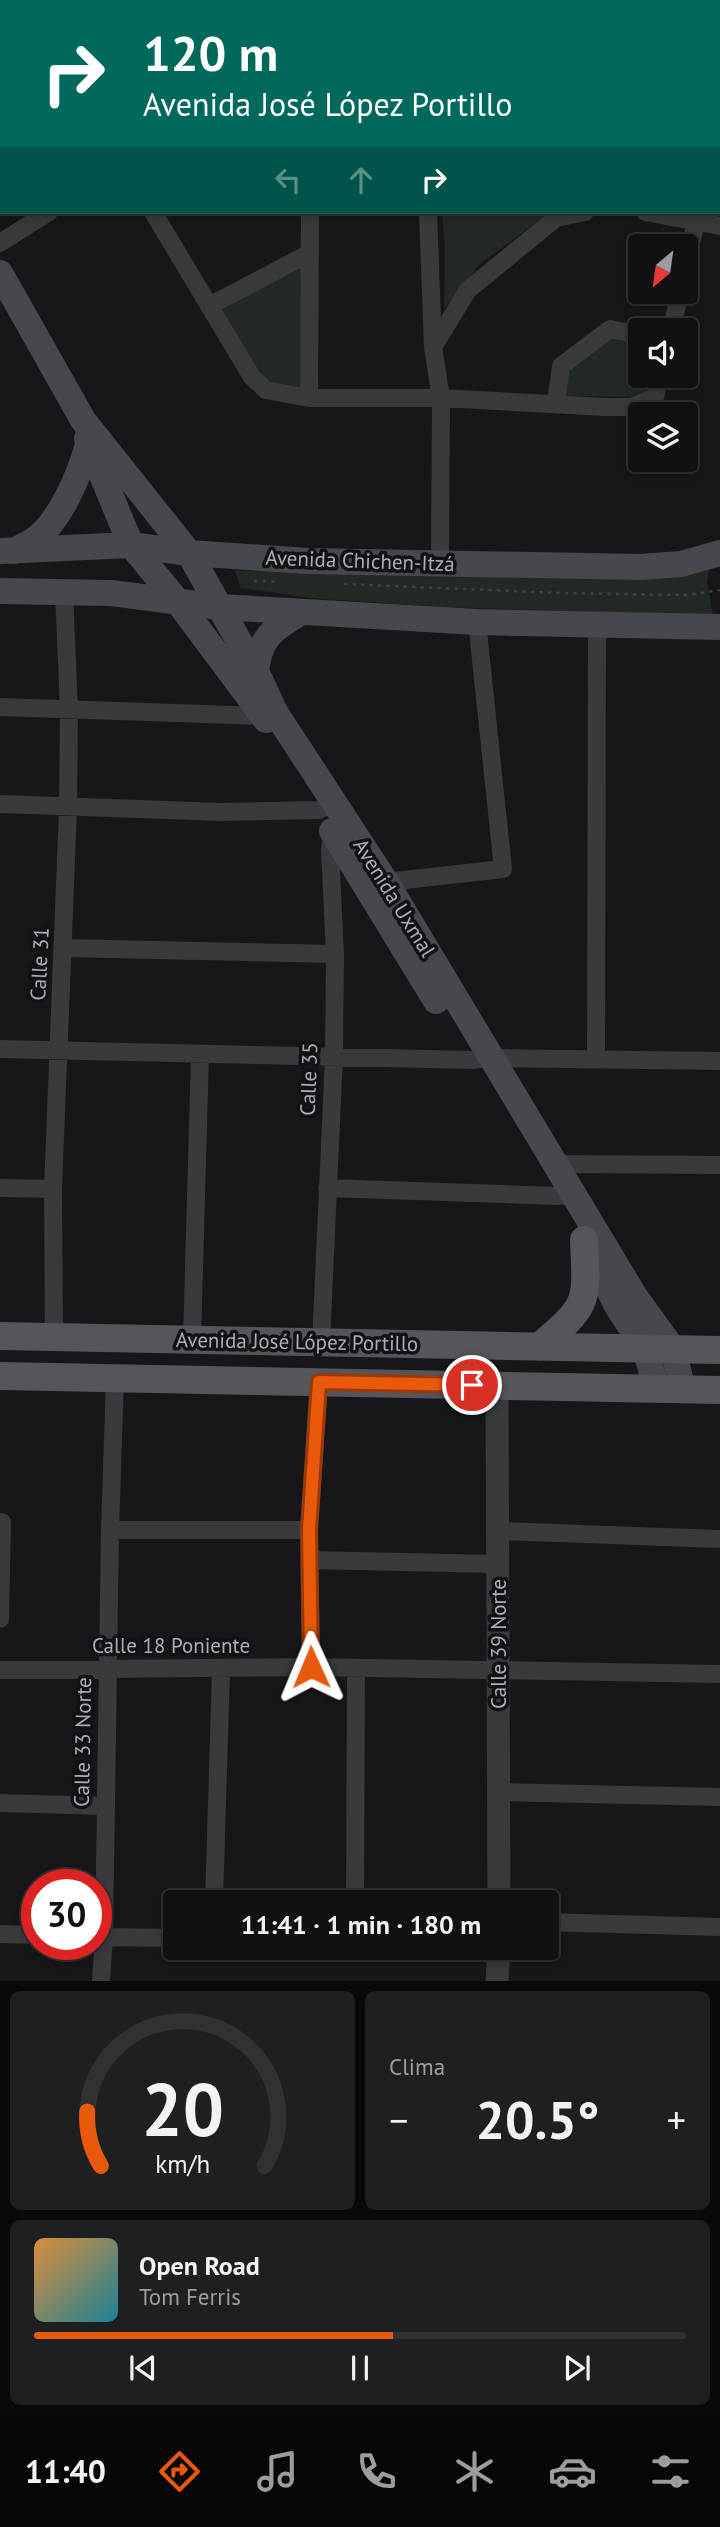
<!DOCTYPE html>
<html lang="es">
<head>
<meta charset="utf-8">
<style>
	body { margin:0; font-family:"PT Sans",sans-serif; background:#1e1f21; color:#f1f3f6; height:100vh; display:flex; flex-direction:column; font-size:26px; white-space:nowrap }
	* { box-sizing:border-box; margin:0 }
	p { font-size:23px; color:#9c9da0 }
	.icon { flex:none; width:38px; height:38px; fill:none; stroke:currentColor; stroke-width:2; stroke-linecap:round; stroke-linejoin:round }
	.map { position:relative; height:1981px; overflow:hidden }
	.drawer { display:flex; flex-direction:column; gap:10px; padding:10px; background:#09090a; flex:1 }
	.drawer>* { flex:none }
	.hud { position:absolute; left:0px; top:0px; width:721px; height:214px; box-shadow:0 4px 10px #0003,0 0 0 2px #303133; background:#00695c; color:#fff; overflow:hidden }
	.needle { width:46px; rotate:209deg }
	.buttons { position:absolute; left:628px; top:234px; display:grid; gap:14px }
	.buttons a { display:grid; place-items:center; width:70px; height:70px; border-radius:7px; background:#111113; box-shadow:0 4px 10px #0003,0 0 0 2px #303133; font-size:35px }
	.speed { position:absolute; left:21px; top:1869px; display:flex; gap:14px; font-size:35px; font-weight:700; text-align:center }
	.speed>* { display:grid; place-content:center; width:91px; height:91px; border-radius:50%; background:#111113; box-shadow:0 4px 10px #0003,0 0 0 2px #303133; line-height:1 }
	.speed .limit { border:10px solid #d22; background:#fff; color:#111 }
	.pin { position:absolute; display:grid; place-items:center; width:60px; height:60px; color:#fff; margin:-30px; border:4px solid #fff; border-radius:50%; box-shadow:0 2px 7px #0007 }
	.me { position:absolute; width:77px; margin:-38px; rotate:359deg; stroke-linejoin:round; filter:drop-shadow(0 0 5px #0008) }
	.turn { display:flex; align-items:center; gap:24px; height:147px; padding:0 28px; font-size:32px }
	.turn .icon { width:91px; height:91px; stroke-width:2.5 }
	.turn b { display:block; font-size:49px; line-height:60px }
	.lanes { display:flex; align-items:center; height:66px; padding:0 28px; background:#0003; justify-content:center; gap:35px; direction:ltr }
	.lanes .off { opacity:.35 }
	.big { font-size:52px; font-weight:700; line-height:1.1 }
	.drawer .tile { flex:1; display:flex; flex-direction:column; justify-content:center; gap:10px; min-width:0; padding:0 24px; border-radius:10px; background:#1e1f21 }
	.drawer .dial { align-items:center; gap:0 }
	.dial svg { height:182px; overflow:visible; fill:none; stroke:#303133; stroke-width:7; stroke-linecap:round; text-anchor:middle }
	.dial text { fill:#f1f3f6; stroke:none }
	.song { display:flex; align-items:center; gap:21px }
	.cover { width:84px; height:84px; border-radius:10px; background:linear-gradient(135deg,hsl(30 70% 55%),hsl(190 70% 35%)) }
	.played { height:7px; border-radius:4px; background:linear-gradient(90deg,#ea580c 55%,#303133 55%) }
	.keys { display:flex; justify-content:space-around; direction:ltr }
	.heat { display:flex; justify-content:space-between; align-items:center; font-size:38px; direction:ltr }
	.drawer .tiles { flex:1; display:grid; gap:10px; grid-template-columns:1fr 1fr }
	.tile:last-child { grid-column:span 2 }
	.trip { position:absolute; left:163px; top:1890px; width:396px; height:70px; border-radius:7px; background:#111113; box-shadow:0 4px 10px #0003,0 0 0 2px #303133; font-weight:700; line-height:70px; text-align:center }
	.tabs { display:flex; height:112px; justify-content:space-around; align-items:center; background:#070708; color:#9c9da0 }
	.tabs .icon { width:49px; height:49px }
	.tabs .active { color:#ea580c }
	.tabs b { font-size:32px; color:#f1f3f6 }
	.map>svg:first-child { display:block }
	.green { fill:#222923 }
	.lines { fill:none; stroke-linecap:round; stroke-linejoin:round }
	.path { stroke:#3f4045; stroke-width:2.5; stroke-dasharray:3.5 5; stroke-linecap:butt }
	.minor { stroke:#39393e; stroke-width:18 }
	.tertiary { stroke:#39393e; stroke-width:23 }
	.secondary { stroke:#47484e; stroke-width:26 }
	.primary { stroke:#55565c; stroke-width:28 }
	.route-casing { stroke:#983908; stroke-width:18 }
	.route { stroke:#ea580c; stroke-width:12 }
	.labels { text-anchor:middle; stroke-width:7; stroke-linejoin:round; paint-order:stroke }
	.street-label { font-size:21px; fill:#abaeb8; stroke:#121214 }
</style>
</head>
<body>
<div class="map">
<svg width="720" height="1981" viewBox="0 0 720 1981">
	<rect width="100%" height="100%" fill="#171719"/>
	<!-- green -->
	<path class="green" d="M442,212H550L480,264L444,309L445,247Z
		M302,268L300,393L275,389L255,374L220,306Z
		M609,336L640,343V376H648L645,397L563,396L565,374Z
		M710,565L707,582L713,615L441,607L312,598L241,588L235,571L305,568Z"/>
	<g class="lines">
		<!-- path -->
		<path class="path" d="M254,581L278,582
			M344,584L560,593L687,595L720,590"/>
		<!-- minor -->
		<path class="minor" d="M501,0L503,2
			M167,2L170,0
			M390,2L393,0
			M719,98H720
			M0,99L2,98
			M153,212L252,377L266,390L309,398H441L605,407H632L655,397L660,376
			M428,212L433,347L441,398L440,564
			M645,212L720,226
			M0,243L49,212
			M686,265L696,222
			M209,306L310,253
			M671,331L680,292
			M433,347L468,290L556,218L585,212
			M309,398L310,212
			M556,403L561,366L610,329L640,335
			M0,707L264,716L269,714
			M0,804L222,812L319,810L333,803
			M386,882L503,869L477,622
			M64,948L335,954
			M0,1049L473,1060L490,1058L720,1061
			M596,1058L597,625
			M557,1164L720,1165
			M0,1188L53,1189
			M327,1188L557,1196L574,1195
			M54,1337L53,1189L68,808L69,710L64,592
			M192,1340L200,1054
			M321,1343L334,1057L335,954L330,849L332,837L337,833
			M110,1530H309
			M498,1531L720,1539
			M309,1560L498,1564
			M0,1619L2,1522
			M311,1667L309,1530L319,1382
			M0,1670L311,1667L720,1674
			M499,1792L720,1797
			M0,1803L104,1806
			M214,1902L221,1670
			M355,1902L356,1670
			M546,1922L720,1927
			M0,1934L37,1935
			M96,1937L175,1938
			M101,1981L104,1937L110,1530L115,1378"/>
		<!-- tertiary -->
		<path class="tertiary" d="M497,1386L499,1902
			M497,1981L499,1948"/>
		<!-- secondary -->
		<path class="secondary" d="M0,273L83,420L189,553L256,671L275,712L386,882L634,1295L673,1349L683,1390
			M87,439L131,545L178,602L266,720
			M0,551L131,545L189,553L308,561L640,567L681,564L720,553
			M14,551C21,547 28,544 34,540C60,522 80,474 88,444
			M0,591L111,593L220,607L477,622L720,627
			M256,671C260,637 272,630 300,613
			M332,831L436,1001
			M592,1255L617,1306L646,1350L656,1389"/>
		<!-- primary -->
		<path class="primary" d="M0,1336L720,1350
			M539,1347C589,1304 587,1305 584,1240
			M0,1376L720,1390"/>
	</g>
	<g class="lines">
		<defs>
			<path id="route" d="M311,1667L309,1530L319,1382L472,1385"/>
		</defs>
		<!-- route casing -->
		<use href="#route" class="route-casing"/>
		<!-- route -->
		<use href="#route" class="route"/>
	</g>
	<g class="labels">
		<!-- street labels -->
		<g class="street-label">
			<text transform="translate(360 561) rotate(2)" y="7">Avenida Chichen-Itzá</text>
			<text transform="translate(394 898) rotate(58)" y="7">Avenida Uxmal</text>
			<text transform="translate(40 964) rotate(-87)" y="7">Calle 31</text>
			<text transform="translate(309 1079) rotate(-88)" y="7">Calle 35</text>
			<text transform="translate(297 1342) rotate(1)" y="7">Avenida José López Portillo</text>
			<text transform="translate(499 1644) rotate(-90)" y="7">Calle 39 Norte</text>
			<text x="171" y="1653">Calle 18 Poniente</text>
			<text transform="translate(83 1742) rotate(-89)" y="7">Calle 33 Norte</text>
		</g>
	</g>
</svg>
<div class="buttons">
<a><svg class="needle" viewBox="-14 -14 28 28"><path d="M0-13l5 13h-10z" fill="#e53935"/><path d="M0 13l5-13h-10z" fill="#9c9da0"/></svg></a>
<a><svg class="icon" aria-label="sound" viewBox="0 0 24 24"><path d="M4 9h4l5-4v14l-5-4H4zM17 9q2 3 0 6"/></svg></a>
<a><svg class="icon" aria-label="layers" viewBox="0 0 24 24"><path d="M12 4l9 5-9 5-9-5zM3 14l9 5 9-5"/></svg></a>
</div>
<div class="speed"><div class="limit">30</div></div>
<div class="pin" style="left:472px;top:1385px;background:#d93025"><svg class="icon" aria-label="arrive" viewBox="0 0 24 24"><path d="M6 21V4h12l-3 4 3 4H6"/></svg></div>
<svg class="me" style="left:311px;top:1667px" viewBox="-20 -20 40 40"><path d="M0-17L14 15 0 8-14 15z" fill="#ea580c" stroke="#fff" stroke-width="4"/></svg>
<div class="trip">11:41 · 1 min · 180 m</div>
<div class="hud">
<div class="turn"><svg class="icon" aria-label="right" viewBox="0 0 24 24"><path d="M7 20v-9h11M14 6l5 5-5 5"/></svg><div><b>120 m</b>Avenida José López Portillo</div></div>
<div class="lanes"><svg class="icon off" aria-label="left" viewBox="0 0 24 24"><path d="M17 20v-9H6M10 6l-5 5 5 5"/></svg><svg class="icon off" aria-label="ahead" viewBox="0 0 24 24"><path d="M12 20V5M6 11l6-6 6 6"/></svg><svg class="icon" aria-label="right" viewBox="0 0 24 24"><path d="M7 20v-9h11M14 6l5 5-5 5"/></svg></div>
</div>
</div>
<section class="drawer">
<div class="tiles">
<div class="tile dial"><svg viewBox="0 0 100 80">
<path d="M14 69A42 42 0 1 1 86 69"/>
<path d="M14 69A42 42 0 0 1 8 45" stroke="#ea580c"/>
<text x="50" y="56" font-size="32" font-weight="700">20</text>
<text x="50" y="72" font-size="11">km/h</text>
</svg></div>
<div class="tile"><p>Clima</p>
<div class="heat"><a>−</a><b class="big">20.5°</b><a>+</a></div>
</div>
<div class="tile">
<div class="song"><i class="cover"></i><div><b>Open Road</b><p>Tom Ferris</p></div></div>
<div class="played"></div>
<div class="keys"><svg class="icon" aria-label="previous" viewBox="0 0 24 24"><path d="M18 5L8 12l10 7zM5 5v14"/></svg><svg class="icon" aria-label="pause" viewBox="0 0 24 24"><path d="M8 5v14M16 5v14"/></svg><svg class="icon" aria-label="next" viewBox="0 0 24 24"><path d="M6 5l10 7-10 7zM19 5v14"/></svg></div>
</div>
</div>
</section>
<nav class="tabs">
<b>11:40</b>
<svg class="icon active" aria-label="directions" viewBox="0 0 24 24"><path d="M12 3l9 9-9 9-9-9zM9 14v-3h6M13 9l2 2-2 2"/></svg>
<svg class="icon" aria-label="music" viewBox="0 0 24 24"><path d="M9 18V5l10-2v13"/><circle cx="6" cy="18" r="3"/><circle cx="16" cy="16" r="3"/></svg>
<svg class="icon" aria-label="phone" viewBox="0 0 24 24"><path d="M5 4h4l2 5-3 2q2 4 5 5l2-3 5 2v4C11 20 4 13 5 4z"/></svg>
<svg class="icon" aria-label="climate" viewBox="0 0 24 24"><path d="M12 3v18M4 7l16 10M4 17L20 7"/></svg>
<svg class="icon" aria-label="car" viewBox="0 0 24 24"><path d="M5 17H2v-5l4-1 3-4h7l3 4 3 1v5h-3M9 17h6M6 11h13"/><circle cx="7" cy="17" r="2"/><circle cx="17" cy="17" r="2"/></svg>
<svg class="icon" aria-label="filters" viewBox="0 0 24 24"><path d="M4 7h16M4 17h16"/><circle cx="9" cy="7" r="2"/><circle cx="15" cy="17" r="2"/></svg>
</nav>
</body>
</html>
